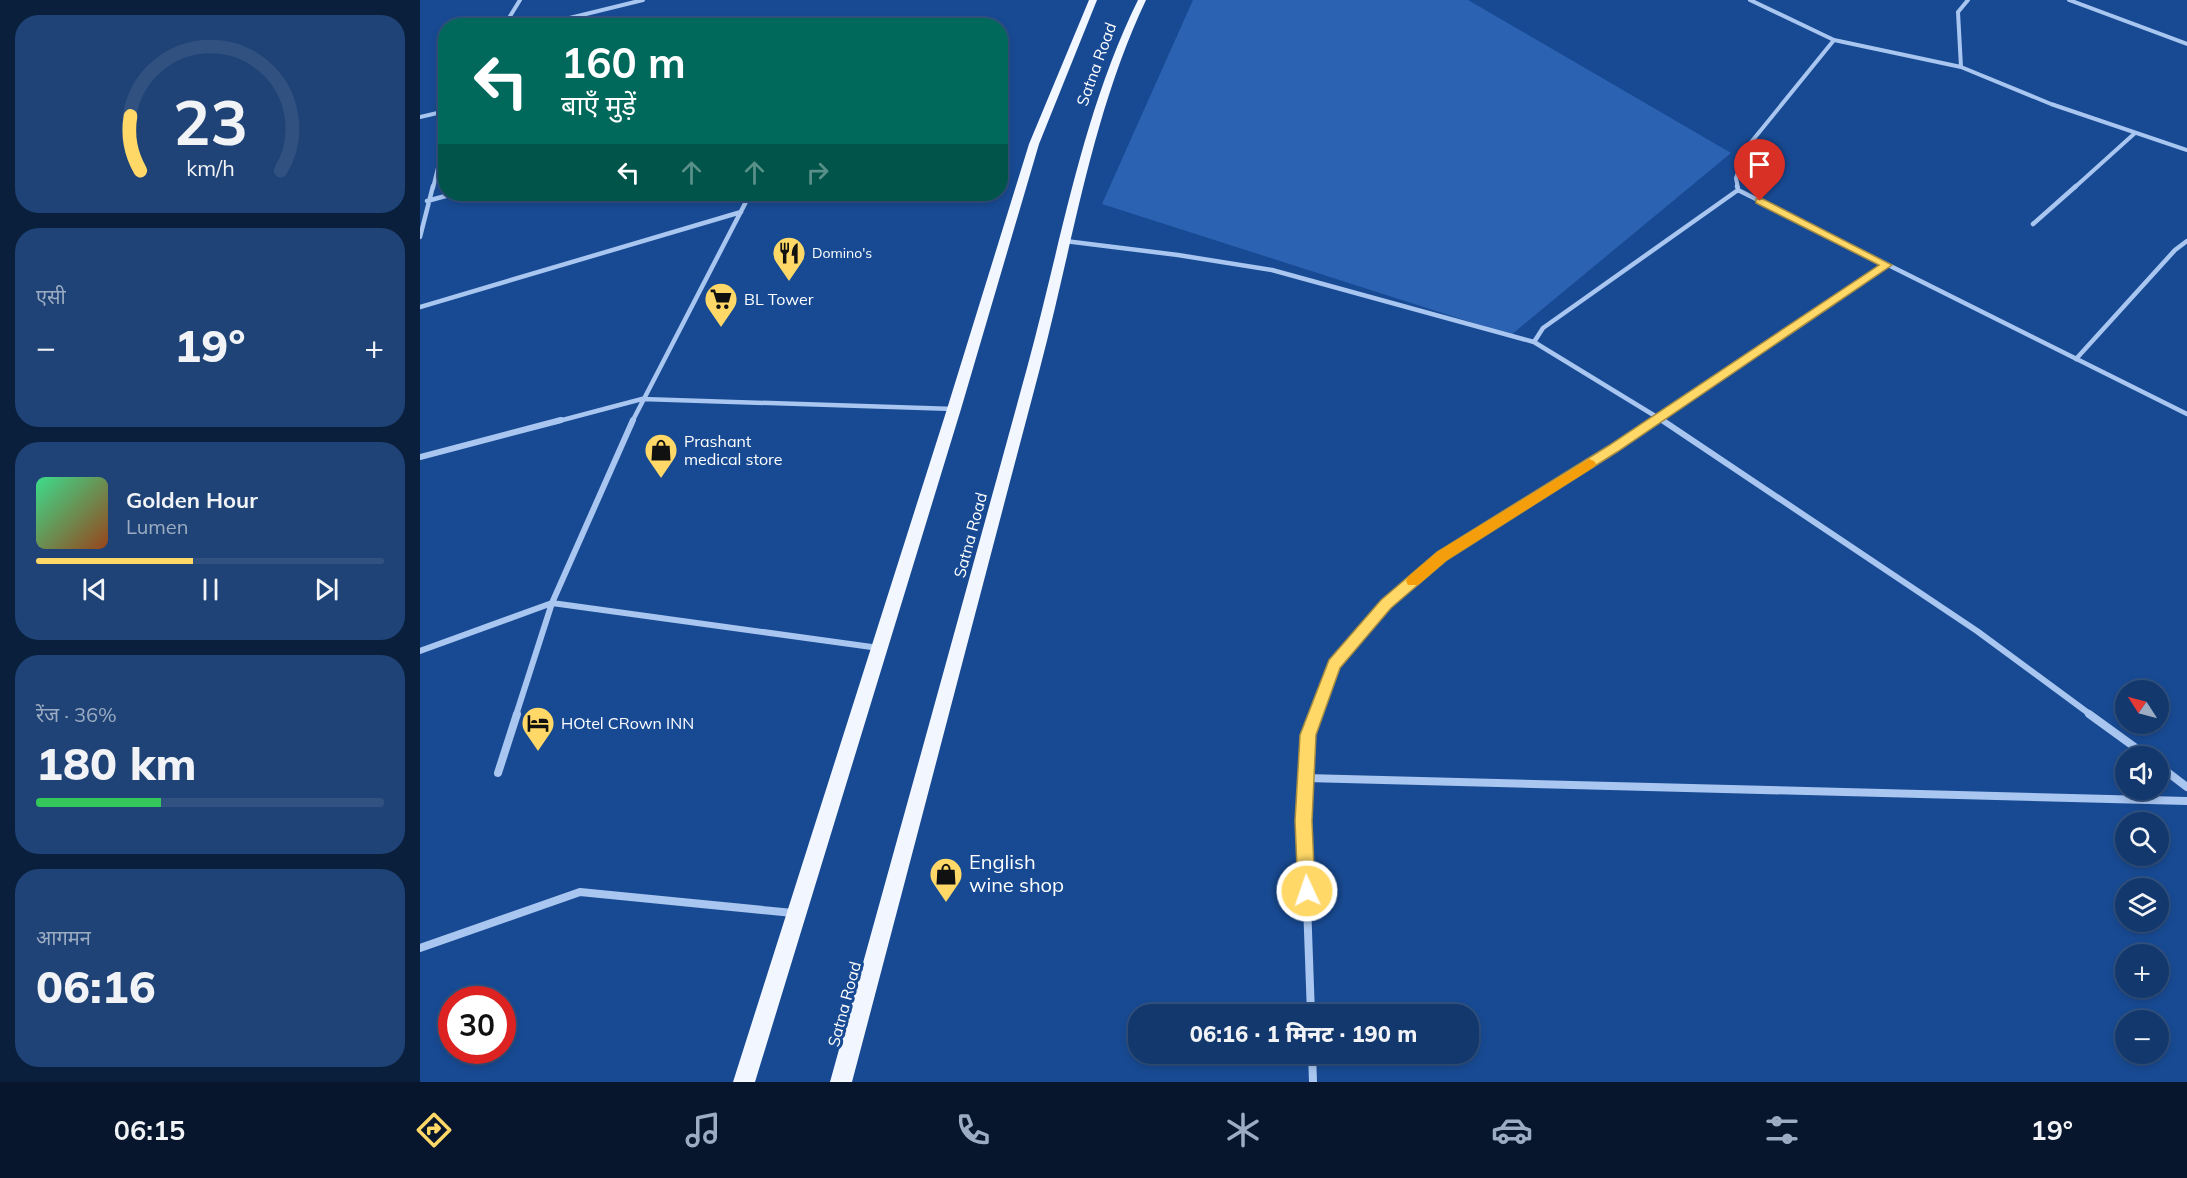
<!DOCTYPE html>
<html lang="hi">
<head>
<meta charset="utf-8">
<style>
	body { margin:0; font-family:Mulish,"Noto Sans Devanagari",sans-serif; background:#1f4376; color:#f1f3f6; height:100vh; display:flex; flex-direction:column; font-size:22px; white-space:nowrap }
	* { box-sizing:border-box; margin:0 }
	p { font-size:20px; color:#9cacc2 }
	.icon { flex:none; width:33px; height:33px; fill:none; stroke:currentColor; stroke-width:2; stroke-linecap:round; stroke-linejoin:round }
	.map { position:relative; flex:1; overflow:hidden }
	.panel { display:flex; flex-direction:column; gap:15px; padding:15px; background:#0a1f3c; width:420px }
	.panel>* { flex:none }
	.banner { position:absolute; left:18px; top:18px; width:570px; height:183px; border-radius:24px; box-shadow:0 3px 9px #0003,0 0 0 2px #315281; background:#00695c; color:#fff; overflow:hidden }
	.needle { width:39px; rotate:306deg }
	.controls { position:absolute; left:1695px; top:680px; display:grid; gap:12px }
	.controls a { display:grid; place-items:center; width:54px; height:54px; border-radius:50%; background:#12386e; box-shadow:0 3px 9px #0003,0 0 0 2px #315281; font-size:30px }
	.speed { position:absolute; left:18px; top:986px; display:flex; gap:12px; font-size:30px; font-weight:700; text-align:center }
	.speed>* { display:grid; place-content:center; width:78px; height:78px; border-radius:50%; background:#12386e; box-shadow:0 3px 9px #0003,0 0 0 2px #315281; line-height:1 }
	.speed .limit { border:9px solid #d22; background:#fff; color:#111 }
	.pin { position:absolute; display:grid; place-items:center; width:51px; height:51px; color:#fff; margin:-62px -26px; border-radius:50% 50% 50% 0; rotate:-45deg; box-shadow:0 0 6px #0007 }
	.pin .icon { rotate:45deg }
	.me { position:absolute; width:66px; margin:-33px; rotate:357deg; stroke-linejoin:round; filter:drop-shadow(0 0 4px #0008) }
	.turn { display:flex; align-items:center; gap:21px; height:126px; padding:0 24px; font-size:27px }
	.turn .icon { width:78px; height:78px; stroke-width:2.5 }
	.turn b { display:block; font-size:42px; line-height:51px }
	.lanes { display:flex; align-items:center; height:57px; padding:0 24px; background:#0003; justify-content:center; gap:30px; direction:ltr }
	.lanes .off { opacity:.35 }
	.big { font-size:45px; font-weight:800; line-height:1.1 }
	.panel .widget { flex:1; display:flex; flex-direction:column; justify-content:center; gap:9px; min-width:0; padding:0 21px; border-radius:24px; background:#1f4376 }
	.panel .dial { align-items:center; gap:0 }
	.dial svg { height:156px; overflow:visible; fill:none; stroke:#315281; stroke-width:7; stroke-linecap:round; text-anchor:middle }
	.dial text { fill:#f1f3f6; stroke:none }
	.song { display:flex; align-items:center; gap:18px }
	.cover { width:72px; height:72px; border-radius:9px; background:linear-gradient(135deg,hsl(150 70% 55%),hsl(20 70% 35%)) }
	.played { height:6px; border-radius:3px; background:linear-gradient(90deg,#ffd867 45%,#315281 45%) }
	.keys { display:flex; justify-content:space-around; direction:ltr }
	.heat { display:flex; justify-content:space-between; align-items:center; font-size:33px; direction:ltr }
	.charge { height:9px; border-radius:4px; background:linear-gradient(90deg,#34c759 36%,#315281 0) }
	.trip { position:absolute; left:708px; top:1004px; width:351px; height:60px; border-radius:24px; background:#12386e; box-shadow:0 3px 9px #0003,0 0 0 2px #315281; font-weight:800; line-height:60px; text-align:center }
	.tab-bar { display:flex; height:96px; justify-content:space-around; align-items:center; background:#07162c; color:#9cacc2 }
	.tab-bar .icon { width:42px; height:42px }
	.tab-bar .selected { color:#ffd867 }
	.tab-bar b { font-size:27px; color:#f1f3f6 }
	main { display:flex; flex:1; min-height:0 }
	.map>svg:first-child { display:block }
	.green { fill:#2b63b2 }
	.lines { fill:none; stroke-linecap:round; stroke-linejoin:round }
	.street-far3 { stroke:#a8c6f0; stroke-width:4 }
	.street-far2 { stroke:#a8c6f0; stroke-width:4.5 }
	.street-far1 { stroke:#a8c6f0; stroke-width:6 }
	.street { stroke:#a8c6f0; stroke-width:8 }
	.primary { fill:#f1f6ff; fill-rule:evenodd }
	.route { fill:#ffd867; stroke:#a68c43; stroke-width:1.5 }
	.slow { fill:#f59e0b }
	.labels { text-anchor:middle; stroke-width:6; stroke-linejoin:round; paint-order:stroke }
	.far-poi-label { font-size:14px; fill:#fff; stroke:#184a93; text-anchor:start }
	.street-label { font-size:16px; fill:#fff; stroke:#184a93 }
	.poi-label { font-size:16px; fill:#fff; stroke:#184a93; text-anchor:start }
	.near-poi-label { font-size:20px; fill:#fff; stroke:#184a93; text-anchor:start }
</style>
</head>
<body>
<main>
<section class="panel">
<div class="widget dial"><svg viewBox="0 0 100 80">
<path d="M14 69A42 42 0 1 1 86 69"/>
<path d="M14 69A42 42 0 0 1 9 41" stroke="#ffd867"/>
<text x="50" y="56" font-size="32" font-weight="700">23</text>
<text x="50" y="72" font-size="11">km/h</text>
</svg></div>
<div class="widget"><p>एसी</p>
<div class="heat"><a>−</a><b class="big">19°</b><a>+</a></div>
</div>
<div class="widget">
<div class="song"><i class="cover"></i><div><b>Golden Hour</b><p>Lumen</p></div></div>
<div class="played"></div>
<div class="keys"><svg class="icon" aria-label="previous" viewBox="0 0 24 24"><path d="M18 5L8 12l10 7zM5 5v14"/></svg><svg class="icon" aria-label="pause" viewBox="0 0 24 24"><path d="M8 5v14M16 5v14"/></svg><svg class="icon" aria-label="next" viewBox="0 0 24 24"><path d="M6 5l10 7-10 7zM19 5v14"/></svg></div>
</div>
<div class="widget"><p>रेंज · 36%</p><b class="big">180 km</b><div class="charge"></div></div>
<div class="widget"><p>आगमन</p><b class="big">06:16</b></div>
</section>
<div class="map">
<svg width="1767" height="1082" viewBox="0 0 1767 1082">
	<rect width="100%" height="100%" fill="#184a93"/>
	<!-- green -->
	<path class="green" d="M773,0H1048L1311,153L1091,335L682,204Z"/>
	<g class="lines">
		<!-- street-far3 -->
		<path class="street-far3" d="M1330,0L1414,40L1541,67L1631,104L1767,150
			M1649,0L1767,44
			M84,26L100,0
			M117,26L223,0
			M1541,67L1538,12L1548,0
			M0,117L26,111
			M13,188L26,135
			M1318,188L1316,178L1328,146L1414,40
			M1654,188L1715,133"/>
		<!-- street-far2 -->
		<path class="street-far2" d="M1317,186L1318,190L1767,414
			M7,201L33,194
			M1613,224L1656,186
			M0,237L13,186
			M645,241L758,255L852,270L1114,342
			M0,307L321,212
			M1656,359L1755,250L1767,241
			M135,422L222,399L534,409
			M212,422L330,194
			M1234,422L1467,265
			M1245,422L1114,342L1123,328L1318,190"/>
		<!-- street-far1 -->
		<path class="street-far1" d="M1242,420L1557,631L1671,715
			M0,457L141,420
			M0,651L132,603L459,648
			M96,715L132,603L213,420
			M895,715L914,665L966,604L1022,556L1236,420"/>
		<!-- street -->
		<path class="street" d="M1669,714L1727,756
			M1738,765L1767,787
			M78,773L97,714
			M886,778L1767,801
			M0,948L160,892L373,913
			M891,1014L884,821L888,735L896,714
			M892,1053L893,1082"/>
		<!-- primary -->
		<path class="primary" d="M669,0H677L619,144L541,409L335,1082H313L527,409L609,144Z
			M718,0H726C671,116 653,244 620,368C557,606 495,844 432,1082H410C476,844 542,606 607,368C641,244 661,116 718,0Z"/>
	</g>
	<!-- route -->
	<path class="route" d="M1336,199H1343L1472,265L1197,452L1027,560L971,608L920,668L896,735L892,821L895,891L893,897L887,899L881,897L878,891L875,821L880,735L909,660L961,600L1017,552L1188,446L1459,265L1336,203Z"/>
	<!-- slow -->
	<path class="slow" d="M1169,459L1174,461L1176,464L1174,467L1027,560L998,585H988L986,581L988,577L1017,552Z"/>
	<!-- icons -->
	<defs>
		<symbol id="restaurant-pin" viewBox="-11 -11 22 30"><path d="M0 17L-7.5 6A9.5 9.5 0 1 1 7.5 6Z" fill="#ffd867" stroke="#184a93"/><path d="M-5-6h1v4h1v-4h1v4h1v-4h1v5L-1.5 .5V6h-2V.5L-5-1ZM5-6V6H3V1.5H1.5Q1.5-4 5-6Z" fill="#111"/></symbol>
		<symbol id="supermarket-pin" viewBox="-11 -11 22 30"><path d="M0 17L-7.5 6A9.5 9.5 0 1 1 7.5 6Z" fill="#ffd867" stroke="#184a93"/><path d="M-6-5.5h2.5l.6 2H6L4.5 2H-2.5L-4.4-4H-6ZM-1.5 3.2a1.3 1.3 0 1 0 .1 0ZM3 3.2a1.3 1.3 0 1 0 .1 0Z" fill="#111"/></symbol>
		<symbol id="shop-pin" viewBox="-11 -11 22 30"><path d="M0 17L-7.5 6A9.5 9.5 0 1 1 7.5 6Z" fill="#ffd867" stroke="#184a93"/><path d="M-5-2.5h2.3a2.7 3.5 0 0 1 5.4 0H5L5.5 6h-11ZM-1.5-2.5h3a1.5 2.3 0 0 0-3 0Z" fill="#111"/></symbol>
		<symbol id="hotel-pin" viewBox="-11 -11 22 30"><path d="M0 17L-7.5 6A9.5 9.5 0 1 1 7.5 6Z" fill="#ffd867" stroke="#184a93"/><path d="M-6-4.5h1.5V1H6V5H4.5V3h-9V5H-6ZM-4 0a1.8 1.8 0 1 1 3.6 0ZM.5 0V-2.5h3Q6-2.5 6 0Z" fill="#111"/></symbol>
	</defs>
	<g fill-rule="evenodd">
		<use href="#restaurant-pin" x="350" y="234" width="38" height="52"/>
		<use href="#supermarket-pin" x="282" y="280" width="38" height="52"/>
		<use href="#shop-pin" x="222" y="431" width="38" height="52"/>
		<use href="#hotel-pin" x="99" y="704" width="38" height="52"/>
		<use href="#shop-pin" x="507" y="855" width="38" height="52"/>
	</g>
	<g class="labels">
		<!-- far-poi labels -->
		<g class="far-poi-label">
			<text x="392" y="258">Domino's</text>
		</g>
		<!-- street labels -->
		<g class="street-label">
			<text transform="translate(676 64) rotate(-70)" y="6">Satna Road</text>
			<text transform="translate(550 535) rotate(-75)" y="6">Satna Road</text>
			<text transform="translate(424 1004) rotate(-75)" y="6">Satna Road</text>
		</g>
		<!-- poi labels -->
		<g class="poi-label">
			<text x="324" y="305">BL Tower</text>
			<text x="264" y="447">Prashant<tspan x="264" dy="18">medical store</tspan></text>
			<text x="141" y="729">HOtel CRown INN</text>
		</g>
		<!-- near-poi labels -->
		<g class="near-poi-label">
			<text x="549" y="869">English<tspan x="549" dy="23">wine shop</tspan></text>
		</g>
	</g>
</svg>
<div class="controls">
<a><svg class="needle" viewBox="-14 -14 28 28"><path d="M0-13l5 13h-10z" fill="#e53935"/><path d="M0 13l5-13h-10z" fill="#9cacc2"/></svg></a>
<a><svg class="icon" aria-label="sound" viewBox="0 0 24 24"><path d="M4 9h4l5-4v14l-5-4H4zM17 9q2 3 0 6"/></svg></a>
<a><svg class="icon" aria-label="search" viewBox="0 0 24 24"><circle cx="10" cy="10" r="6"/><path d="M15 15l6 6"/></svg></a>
<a><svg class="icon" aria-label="layers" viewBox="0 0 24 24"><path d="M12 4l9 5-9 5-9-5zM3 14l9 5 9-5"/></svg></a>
<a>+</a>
<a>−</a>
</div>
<div class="speed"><div class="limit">30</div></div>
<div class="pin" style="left:1340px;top:201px;background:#d93025"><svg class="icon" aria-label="arrive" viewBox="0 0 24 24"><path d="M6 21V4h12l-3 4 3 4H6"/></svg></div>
<svg class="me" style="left:887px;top:891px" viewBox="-20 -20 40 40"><circle r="17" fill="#ffd867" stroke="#fff" stroke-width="3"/><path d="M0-11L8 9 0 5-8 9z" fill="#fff"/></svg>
<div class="trip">06:16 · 1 मिनट · 190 m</div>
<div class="banner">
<div class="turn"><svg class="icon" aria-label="left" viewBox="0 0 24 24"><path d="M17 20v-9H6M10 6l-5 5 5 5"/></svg><div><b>160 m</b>बाएँ मुड़ें</div></div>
<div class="lanes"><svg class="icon" aria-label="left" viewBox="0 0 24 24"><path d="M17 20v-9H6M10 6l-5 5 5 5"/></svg><svg class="icon off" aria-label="ahead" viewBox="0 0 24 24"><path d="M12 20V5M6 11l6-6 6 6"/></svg><svg class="icon off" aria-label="ahead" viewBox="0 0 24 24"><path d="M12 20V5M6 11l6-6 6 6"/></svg><svg class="icon off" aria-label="right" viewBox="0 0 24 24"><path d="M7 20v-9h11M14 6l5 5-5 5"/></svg></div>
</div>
</div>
</main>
<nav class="tab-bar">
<b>06:15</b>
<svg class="icon selected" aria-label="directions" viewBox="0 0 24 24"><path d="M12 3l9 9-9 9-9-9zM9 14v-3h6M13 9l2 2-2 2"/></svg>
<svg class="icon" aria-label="music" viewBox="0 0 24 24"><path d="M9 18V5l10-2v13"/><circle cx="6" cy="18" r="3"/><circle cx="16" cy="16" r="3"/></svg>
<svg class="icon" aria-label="phone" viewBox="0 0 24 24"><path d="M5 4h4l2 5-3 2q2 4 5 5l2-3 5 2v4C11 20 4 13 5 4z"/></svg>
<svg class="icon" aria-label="climate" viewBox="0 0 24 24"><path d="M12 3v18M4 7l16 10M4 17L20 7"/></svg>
<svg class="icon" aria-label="car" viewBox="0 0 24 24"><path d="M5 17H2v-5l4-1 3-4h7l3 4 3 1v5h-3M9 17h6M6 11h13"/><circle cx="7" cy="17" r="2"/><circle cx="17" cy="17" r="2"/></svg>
<svg class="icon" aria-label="filters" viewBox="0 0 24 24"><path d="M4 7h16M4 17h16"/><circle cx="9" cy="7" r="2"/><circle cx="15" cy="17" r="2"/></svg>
<b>19°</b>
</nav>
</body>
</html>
